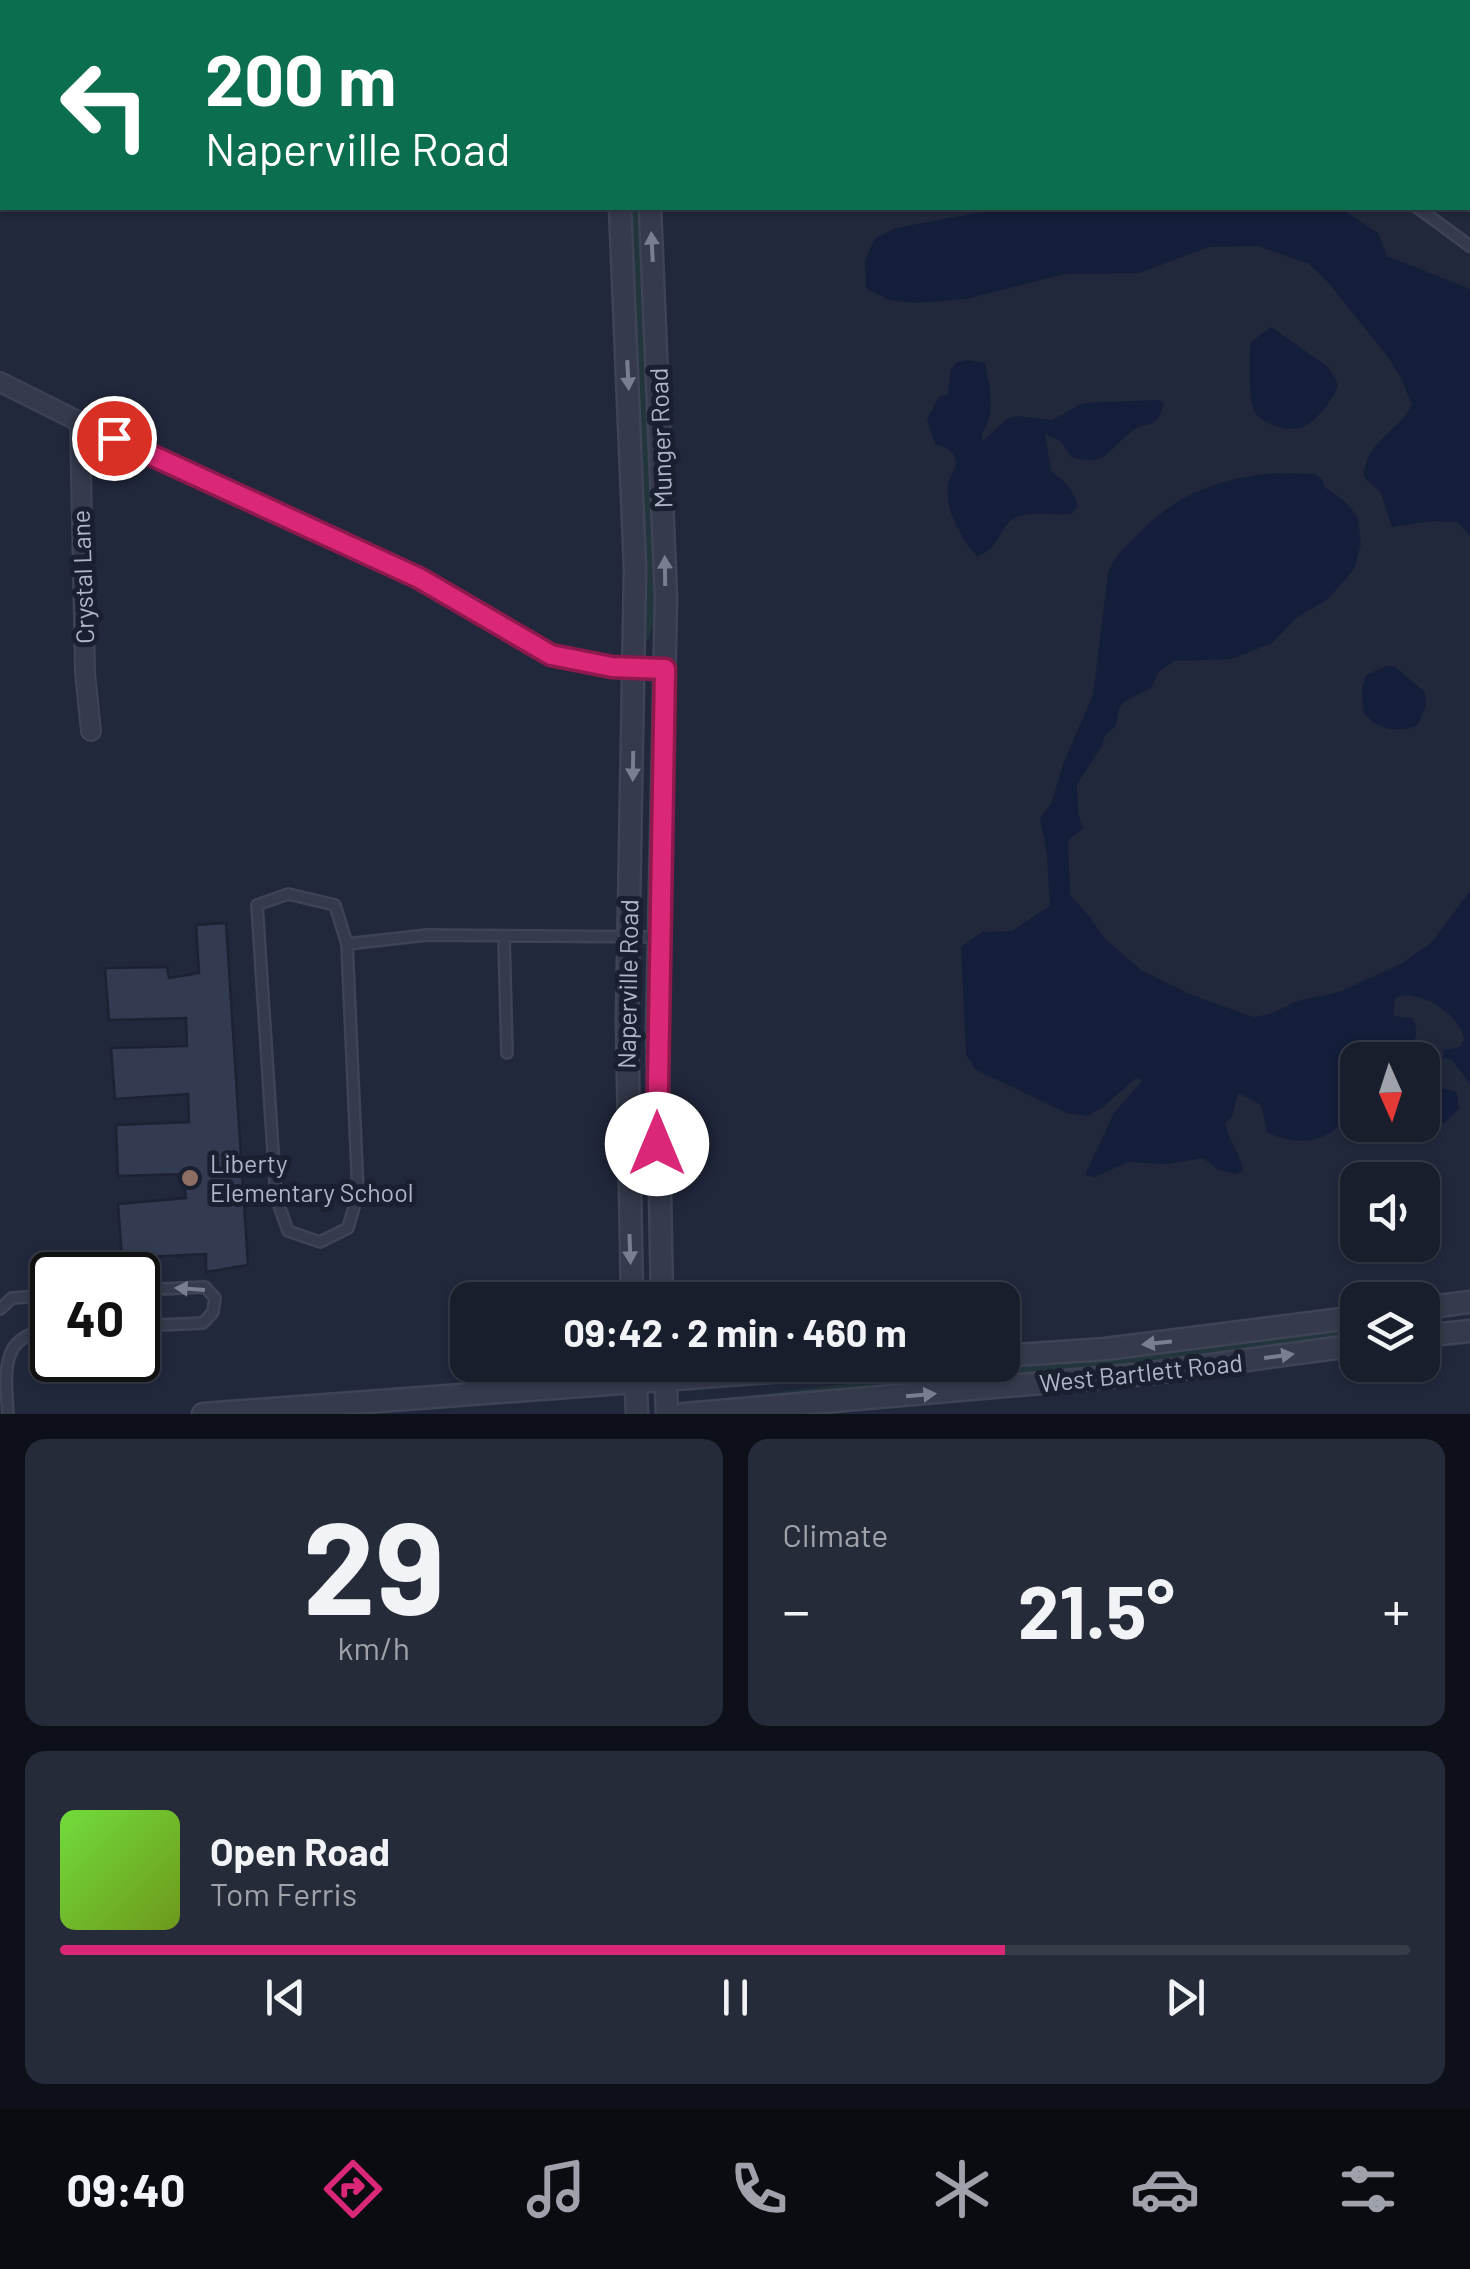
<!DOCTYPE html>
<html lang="en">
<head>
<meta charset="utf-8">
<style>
	body { margin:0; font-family:Barlow,sans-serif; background:#262b39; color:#f1f3f6; height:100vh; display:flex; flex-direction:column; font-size:38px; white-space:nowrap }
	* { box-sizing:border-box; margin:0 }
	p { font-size:32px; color:#9fa2aa }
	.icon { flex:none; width:55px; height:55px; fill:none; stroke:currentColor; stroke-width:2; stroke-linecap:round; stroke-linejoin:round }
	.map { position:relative; height:1414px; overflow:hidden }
	.sheet { display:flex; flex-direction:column; gap:25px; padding:25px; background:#0e1019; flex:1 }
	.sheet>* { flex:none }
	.hud { position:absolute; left:0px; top:0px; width:1470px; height:210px; box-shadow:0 2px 8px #0004,0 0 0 2px #373c49; background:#0b6e4f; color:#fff; overflow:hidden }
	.needle { width:65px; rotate:177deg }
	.fabs { position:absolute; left:1340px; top:1042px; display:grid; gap:20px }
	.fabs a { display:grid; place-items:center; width:100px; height:100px; border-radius:20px; background:#191e2d; box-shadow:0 2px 8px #0004,0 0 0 2px #373c49; font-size:50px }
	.speed { position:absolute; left:30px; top:1252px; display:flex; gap:20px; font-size:50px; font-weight:700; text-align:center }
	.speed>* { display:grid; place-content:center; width:130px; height:130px; border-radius:50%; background:#191e2d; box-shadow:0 2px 8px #0004,0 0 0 2px #373c49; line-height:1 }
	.speed .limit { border:5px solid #111; border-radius:15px; background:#fff; color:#111 }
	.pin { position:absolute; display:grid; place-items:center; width:85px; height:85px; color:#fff; margin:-42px; border:5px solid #fff; border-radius:50%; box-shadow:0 2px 10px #0007 }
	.me { position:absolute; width:110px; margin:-55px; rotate:0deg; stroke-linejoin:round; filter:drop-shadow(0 0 8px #0008) }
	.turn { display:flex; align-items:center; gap:35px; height:210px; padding:0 40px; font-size:45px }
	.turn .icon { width:130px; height:130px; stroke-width:2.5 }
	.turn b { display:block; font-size:70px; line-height:85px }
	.big { font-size:75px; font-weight:700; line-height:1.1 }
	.sheet .card { flex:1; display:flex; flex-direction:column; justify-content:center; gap:15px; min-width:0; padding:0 35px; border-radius:20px; background:#262b39 }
	.sheet .dial { align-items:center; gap:0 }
	.dial b { font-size:130px; line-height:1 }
	.song { display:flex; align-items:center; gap:30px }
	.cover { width:120px; height:120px; border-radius:15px; background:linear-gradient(135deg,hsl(100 70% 55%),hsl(80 70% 35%)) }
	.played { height:10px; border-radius:5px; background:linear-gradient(90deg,#db2777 70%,#373c49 70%) }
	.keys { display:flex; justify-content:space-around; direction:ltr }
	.heat { display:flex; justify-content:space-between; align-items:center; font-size:55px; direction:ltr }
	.sheet .tiles { flex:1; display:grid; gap:25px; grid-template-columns:1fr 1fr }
	.card:last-child { grid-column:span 2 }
	.trip { position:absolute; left:450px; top:1282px; width:570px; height:100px; border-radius:20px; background:#191e2d; box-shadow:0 2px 8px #0004,0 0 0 2px #373c49; font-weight:700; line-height:100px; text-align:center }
	.menu { display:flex; height:160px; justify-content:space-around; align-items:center; background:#0a0c12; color:#9fa2aa }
	.menu .icon { width:70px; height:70px }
	.menu .selected { color:#db2777 }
	.menu b { font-size:45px; color:#f1f3f6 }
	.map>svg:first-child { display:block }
	.green { fill:#23353d }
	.water { fill:#141d39 }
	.building { fill:#333b52; stroke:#1c2232; stroke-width:2.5 }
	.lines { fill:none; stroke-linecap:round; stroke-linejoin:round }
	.service-casing { stroke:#3e4455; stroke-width:14 }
	.minor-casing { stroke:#3e4455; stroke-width:22 }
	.tertiary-casing { stroke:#3e4455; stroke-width:25 }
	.service { stroke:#353a4c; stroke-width:9 }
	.minor { stroke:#353a4c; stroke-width:18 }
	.tertiary { stroke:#353a4c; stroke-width:20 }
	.oneway { fill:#797e90 }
	.route-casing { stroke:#8e194d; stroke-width:25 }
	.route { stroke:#db2777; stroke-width:18 }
	.education-dot { fill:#8d6e63; stroke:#1a2030; stroke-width:4 }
	.labels { text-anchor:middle; stroke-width:10; stroke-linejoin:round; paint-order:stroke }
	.street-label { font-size:25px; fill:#b0b5c8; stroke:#1a2030 }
	.poi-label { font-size:25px; fill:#b0b5c8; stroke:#1a2030; text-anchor:start }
</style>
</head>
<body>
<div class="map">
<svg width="1470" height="1414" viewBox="0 0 1470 1414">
	<rect width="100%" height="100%" fill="#21283c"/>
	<!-- green -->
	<path class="green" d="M630,208H641L654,502L655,619L648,640H645V518Z
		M1357,1326V1335L1148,1363L751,1399V1396L962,1369L1174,1351Z"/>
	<!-- water -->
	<path class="water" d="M1003,208H1340L1378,233L1387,256L1470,289V536L1457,522L1433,521L1392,527L1381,493L1364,477C1366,439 1396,435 1412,405L1401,378L1388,357L1327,281L1309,264L1258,246L1209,247L1139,273L1064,274L966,299L914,303L889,300L866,288L865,262L874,239L896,228Z
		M1271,327L1328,367L1338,383C1336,397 1318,419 1305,426C1292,434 1262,425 1255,412C1248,401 1249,355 1251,342Z
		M966,360L985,363C990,385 996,415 982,433L983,441L1007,419L1016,416L1052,420L1083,403L1159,400L1164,403C1156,432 1150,418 1131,432C1107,450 1107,468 1071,457L1061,441L1045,434L1051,471C1064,481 1076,490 1077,507L1071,514C1055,516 1028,510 1015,518C998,527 1003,545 977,557C961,537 945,512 948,485C949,474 960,468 954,456C951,448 943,447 935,444L927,419L939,397L948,394L951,369L957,362Z
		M1278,473L1315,474L1322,479L1324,487L1347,503L1358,518L1361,544L1354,569L1328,599L1296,618L1272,643L1231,659L1175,661L1159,671L1151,688L1125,701L1119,708L1116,725L1104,737L1102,746L1077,784L1078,813L1083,829L1068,840L1070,895L1089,916L1105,939L1141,970L1192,995L1253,1017L1271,1014L1297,1001L1339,992L1403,963L1432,942L1470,891V1084L1452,1060L1443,1058V1050L1460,1047L1464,1040C1462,1016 1419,987 1395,998L1393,1016L1412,1018C1424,1039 1408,1044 1398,1060H1358L1357,1108L1344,1112L1345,1120C1324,1144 1295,1146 1267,1132L1261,1105L1238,1093L1232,1117L1225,1123C1228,1141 1240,1151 1243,1170L1236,1174L1219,1170L1203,1158L1167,1164L1128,1162L1095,1177L1085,1175L1114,1113L1142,1081L1136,1078L1103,1107L1087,1116L1067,1113L976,1070L966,1054L961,947L982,932L1012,931L1050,906L1047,854L1040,818L1051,804L1064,762L1093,695L1108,574C1113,557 1124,549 1136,536C1178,493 1219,478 1278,473Z
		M1387,666L1395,667L1425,692L1426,706L1417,726C1396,733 1376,729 1363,712L1362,688L1366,675Z
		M1423,1083L1457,1092L1459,1109L1434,1132L1395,1125H1422Z"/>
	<!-- building -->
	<path class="building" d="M226,923L248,1265L206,1272V1254L122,1258L118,1204L186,1198L183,1174L118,1176L116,1125L189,1122L188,1094L115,1099L111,1048L187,1046L186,1018L109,1020L105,968L167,967L169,978L199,973L196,925Z"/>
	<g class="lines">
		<defs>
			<path id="service" d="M695,0V2
				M740,0V2
				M786,0V2
				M1284,0V2
				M1457,0V2
				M1160,2L1195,0
				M1468,156L1470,158
				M1418,208L1470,246
				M504,938L507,1053
				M347,944L335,905L288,894L257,905L276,1197L288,1231L320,1242L348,1228L358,1193L347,944L427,935L659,937
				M138,1290L205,1287L215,1298L213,1312L203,1323L138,1326
				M0,1309L12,1298L52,1295
				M8,1414C5,1370 0,1333 52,1330"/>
			<path id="minor" d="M1468,74H1470
				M0,382L80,422L419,578L551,655L612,667L665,669
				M80,422L85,673L91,731"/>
			<path id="tertiary" d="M610,0V2
				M641,0V2
				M620,208L635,568L627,1019L632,1300
				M650,208L666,598L657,1032L662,1300
				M1422,1308L1470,1302
				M1422,1336L1470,1331
				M1002,1356L1105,1349L1358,1317
				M635,1365L637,1414
				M665,1367L667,1414
				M203,1414L865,1365
				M684,1414L1145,1374L1358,1345"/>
		</defs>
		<!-- service casing -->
		<use href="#service" class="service-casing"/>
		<!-- minor casing -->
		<use href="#minor" class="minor-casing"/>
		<!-- tertiary casing -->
		<use href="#tertiary" class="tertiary-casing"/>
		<!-- service -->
		<use href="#service" class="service"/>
		<!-- minor -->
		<use href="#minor" class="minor"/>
		<!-- tertiary -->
		<use href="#tertiary" class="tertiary"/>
	</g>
	<!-- one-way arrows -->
	<defs><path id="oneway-solid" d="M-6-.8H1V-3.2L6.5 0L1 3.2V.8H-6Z" transform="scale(2.5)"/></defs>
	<g class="oneway">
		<use href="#oneway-solid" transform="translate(652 247) rotate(-93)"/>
		<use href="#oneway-solid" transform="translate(628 375) rotate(87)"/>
		<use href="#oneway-solid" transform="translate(665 571) rotate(-91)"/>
		<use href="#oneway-solid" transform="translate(633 766) rotate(91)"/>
		<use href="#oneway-solid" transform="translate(630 1249) rotate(88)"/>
		<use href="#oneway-solid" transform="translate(190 1289) rotate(-176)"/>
		<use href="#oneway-solid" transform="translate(1157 1343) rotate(174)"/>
		<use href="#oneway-solid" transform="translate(1279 1356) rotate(-8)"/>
		<use href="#oneway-solid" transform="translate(921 1395) rotate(-5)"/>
	</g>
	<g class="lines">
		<defs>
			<path id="route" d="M114,438L419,578L551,655L612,667L665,669L657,1144"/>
		</defs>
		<!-- route casing -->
		<use href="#route" class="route-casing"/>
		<!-- route -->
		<use href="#route" class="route"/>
	</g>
	<!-- markers -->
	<circle class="education-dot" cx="190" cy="1178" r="10"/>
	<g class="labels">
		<!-- street labels -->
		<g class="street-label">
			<text transform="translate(661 438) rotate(-92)" y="9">Munger Road</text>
			<text transform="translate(83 577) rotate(-92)" y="9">Crystal Lane</text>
			<text transform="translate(628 984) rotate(-89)" y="9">Naperville Road</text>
			<text transform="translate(1141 1373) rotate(-6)" y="9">West Bartlett Road</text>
		</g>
		<!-- poi labels -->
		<g class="poi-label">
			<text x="210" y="1173">Liberty<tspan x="210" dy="29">Elementary School</tspan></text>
		</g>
	</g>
</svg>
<div class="fabs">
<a><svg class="needle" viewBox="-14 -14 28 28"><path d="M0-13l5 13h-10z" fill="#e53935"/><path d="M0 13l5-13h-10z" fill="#9fa2aa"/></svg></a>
<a><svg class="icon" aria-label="sound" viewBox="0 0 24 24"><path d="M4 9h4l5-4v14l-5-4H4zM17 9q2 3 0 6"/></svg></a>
<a><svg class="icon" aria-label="layers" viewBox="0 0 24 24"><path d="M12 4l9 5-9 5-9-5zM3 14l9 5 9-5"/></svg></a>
</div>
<div class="speed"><div class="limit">40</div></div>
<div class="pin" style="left:114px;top:438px;background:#d93025"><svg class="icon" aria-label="arrive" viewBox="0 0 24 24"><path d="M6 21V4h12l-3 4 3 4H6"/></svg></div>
<svg class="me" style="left:657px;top:1144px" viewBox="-20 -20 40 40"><circle r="19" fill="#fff"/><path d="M0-13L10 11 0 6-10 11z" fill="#db2777"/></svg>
<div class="trip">09:42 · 2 min · 460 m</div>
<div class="hud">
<div class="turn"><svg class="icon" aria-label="left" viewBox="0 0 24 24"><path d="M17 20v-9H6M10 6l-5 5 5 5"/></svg><div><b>200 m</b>Naperville Road</div></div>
</div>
</div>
<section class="sheet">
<div class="tiles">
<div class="card dial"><b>29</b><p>km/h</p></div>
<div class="card"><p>Climate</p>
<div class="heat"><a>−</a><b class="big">21.5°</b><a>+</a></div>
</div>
<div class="card">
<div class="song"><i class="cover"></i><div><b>Open Road</b><p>Tom Ferris</p></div></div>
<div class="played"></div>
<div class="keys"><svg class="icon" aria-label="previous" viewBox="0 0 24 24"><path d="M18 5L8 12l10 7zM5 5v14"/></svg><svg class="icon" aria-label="pause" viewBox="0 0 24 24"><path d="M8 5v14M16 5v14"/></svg><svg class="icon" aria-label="next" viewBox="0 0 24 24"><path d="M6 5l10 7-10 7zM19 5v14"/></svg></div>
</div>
</div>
</section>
<nav class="menu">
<b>09:40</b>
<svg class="icon selected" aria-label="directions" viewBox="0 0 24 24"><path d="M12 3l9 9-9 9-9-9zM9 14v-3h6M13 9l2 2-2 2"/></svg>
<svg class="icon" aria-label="music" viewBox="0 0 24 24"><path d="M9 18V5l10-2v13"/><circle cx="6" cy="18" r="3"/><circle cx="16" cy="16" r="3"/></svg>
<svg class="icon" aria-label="phone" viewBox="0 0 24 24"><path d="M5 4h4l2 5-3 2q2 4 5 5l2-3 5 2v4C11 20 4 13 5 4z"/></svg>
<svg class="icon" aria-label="climate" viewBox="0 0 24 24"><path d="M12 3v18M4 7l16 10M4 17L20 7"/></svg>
<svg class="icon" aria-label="car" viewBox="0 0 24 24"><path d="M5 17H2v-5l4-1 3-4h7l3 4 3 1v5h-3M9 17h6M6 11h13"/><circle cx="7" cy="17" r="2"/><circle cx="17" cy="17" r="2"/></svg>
<svg class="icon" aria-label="filters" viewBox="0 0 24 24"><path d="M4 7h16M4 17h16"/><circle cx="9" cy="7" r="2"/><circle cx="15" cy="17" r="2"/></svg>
</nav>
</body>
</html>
